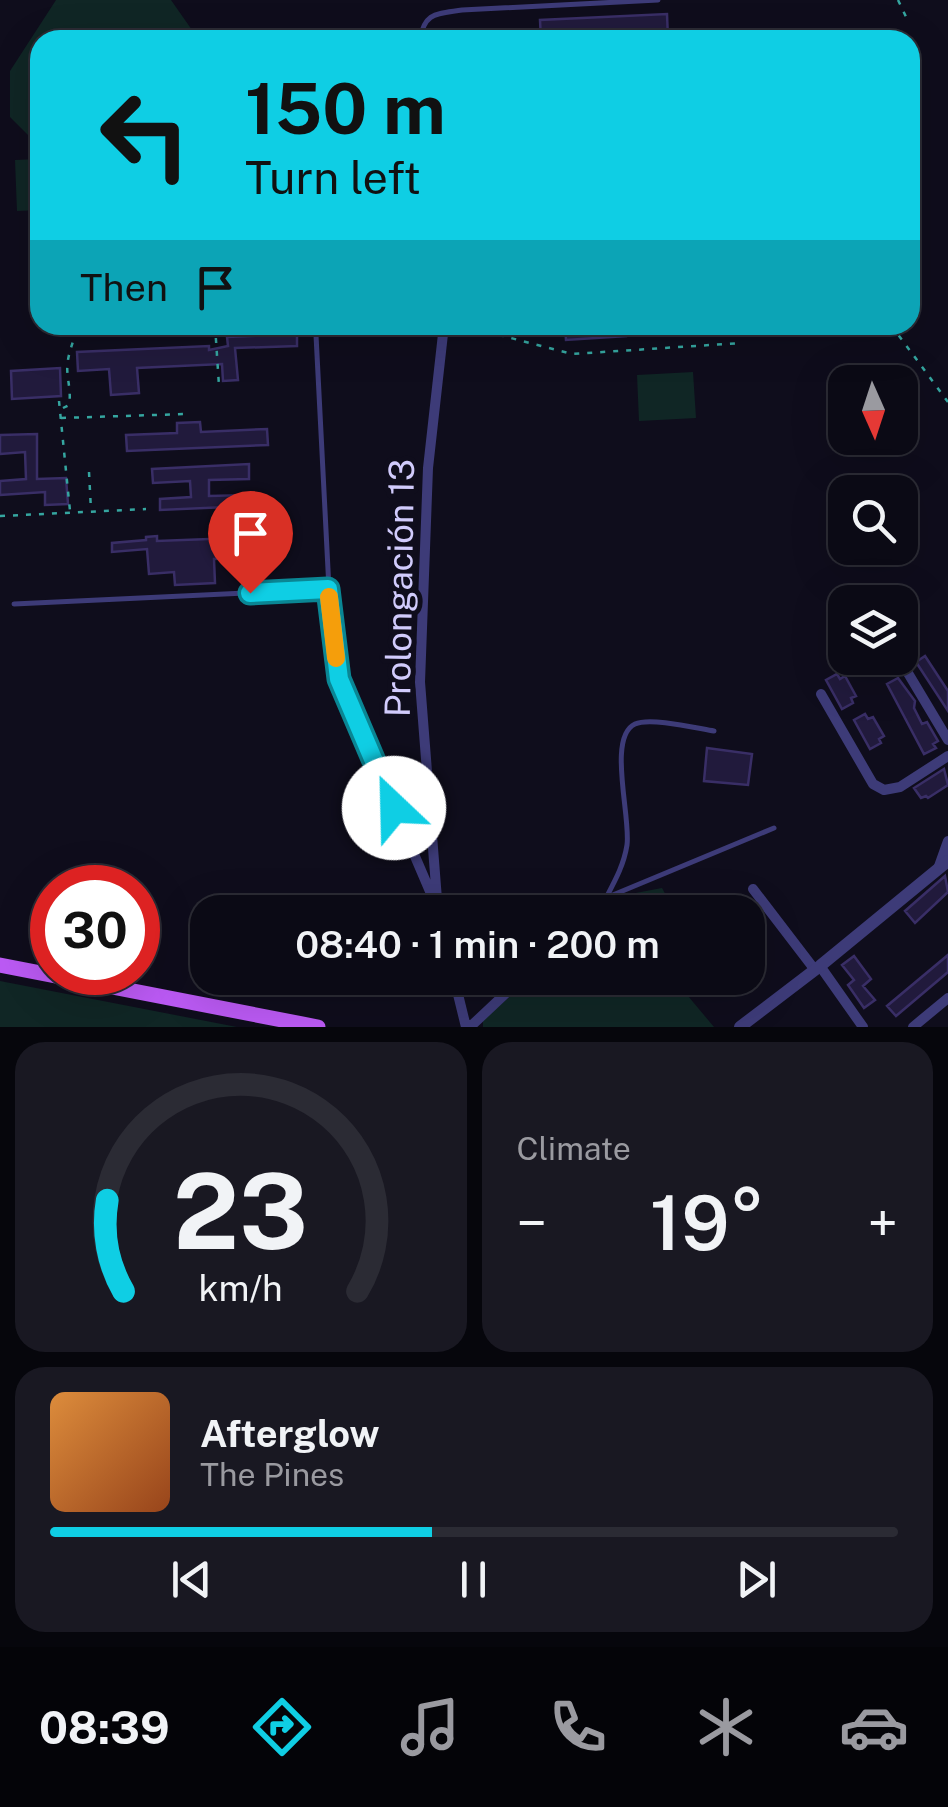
<!DOCTYPE html>
<html lang="en">
<head>
<meta charset="utf-8">
<style>
	body { margin:0; font-family:"Public Sans",sans-serif; background:#191822; color:#f1f3f6; height:100vh; display:flex; flex-direction:column; font-size:38px; white-space:nowrap }
	* { box-sizing:border-box; margin:0 }
	p { font-size:32px; color:#9a9aa0 }
	.icon { flex:none; width:55px; height:55px; fill:none; stroke:currentColor; stroke-width:2; stroke-linecap:round; stroke-linejoin:round }
	.map { position:relative; height:1027px; overflow:hidden }
	.details { display:flex; flex-direction:column; gap:15px; padding:15px; background:#06060c; flex:1 }
	.details>* { flex:none }
	.top-card { position:absolute; left:30px; top:30px; width:890px; height:305px; border-radius:30px; box-shadow:0 10px 40px #0002,0 0 0 2px #2b2b34; background:#0fcee4; color:#111; overflow:hidden }
	.needle { width:65px; rotate:177deg }
	.fabs { position:absolute; left:828px; top:365px; display:grid; gap:20px }
	.fabs a { display:grid; place-items:center; width:90px; height:90px; border-radius:20px; background:#0b0a15; box-shadow:0 10px 40px #0002,0 0 0 2px #2b2b34; font-size:50px }
	.speed { position:absolute; left:30px; top:865px; display:flex; gap:20px; font-size:50px; font-weight:700; text-align:center }
	.speed>* { display:grid; place-content:center; width:130px; height:130px; border-radius:50%; background:#0b0a15; box-shadow:0 10px 40px #0002,0 0 0 2px #2b2b34; line-height:1 }
	.speed .limit { border:15px solid #d22; background:#fff; color:#111 }
	.pin { position:absolute; display:grid; place-items:center; width:85px; height:85px; color:#fff; margin:-102px -42px; border-radius:50% 50% 50% 0; rotate:-45deg; box-shadow:0 0 10px #0007 }
	.pin .icon { rotate:45deg }
	.me { position:absolute; width:110px; margin:-55px; rotate:336deg; stroke-linejoin:round; filter:drop-shadow(0 0 8px #0008) }
	.turn { display:flex; align-items:center; gap:35px; height:210px; padding:0 50px; font-size:45px }
	.turn .icon { width:130px; height:130px; stroke-width:2.5 }
	.turn b { display:block; font-size:70px; line-height:85px }
	.then { display:flex; align-items:center; height:95px; padding:0 50px; background:#0003; gap:20px; font-size:38px }
	.big { font-size:75px; font-weight:600; line-height:1.1 }
	.details .widget { flex:1; display:flex; flex-direction:column; justify-content:center; gap:15px; min-width:0; padding:0 35px; border-radius:30px; background:#191822 }
	.details .dial { align-items:center; gap:0 }
	.dial svg { height:260px; overflow:visible; fill:none; stroke:#2b2b34; stroke-width:7; stroke-linecap:round; text-anchor:middle }
	.dial text { fill:#f1f3f6; stroke:none }
	.song { display:flex; align-items:center; gap:30px }
	.cover { width:120px; height:120px; border-radius:15px; background:linear-gradient(135deg,hsl(30 70% 55%),hsl(20 70% 35%)) }
	.played { height:10px; border-radius:5px; background:linear-gradient(90deg,#0fcee4 45%,#2b2b34 45%) }
	.keys { display:flex; justify-content:space-around; direction:ltr }
	.heat { display:flex; justify-content:space-between; align-items:center; font-size:55px; direction:ltr }
	.details .tiles { flex:1; display:grid; gap:15px; grid-template-columns:1fr 1fr }
	.widget:last-child { grid-column:span 2 }
	.trip { position:absolute; left:190px; top:895px; width:575px; height:100px; border-radius:30px; background:#0b0a15; box-shadow:0 10px 40px #0002,0 0 0 2px #2b2b34; font-weight:600; line-height:100px; text-align:center }
	.menu { display:flex; height:160px; justify-content:space-around; align-items:center; background:#040408; color:#9a9aa0 }
	.menu .icon { width:70px; height:70px }
	.menu .current { color:#0fcee4 }
	.menu b { font-size:45px; color:#f1f3f6 }
	.map>svg:first-child { display:block }
	.grass { fill:#102625 }
	.building { fill:#211a3c; stroke:#392e66; stroke-width:2.5 }
	.lines { fill:none; stroke-linecap:round; stroke-linejoin:round }
	.path { stroke:#35a6a0; stroke-width:2.5; stroke-dasharray:5 8; stroke-linecap:butt }
	.service { stroke:#3d3b78; stroke-width:5 }
	.minor { stroke:#3d3b78; stroke-width:10 }
	.tertiary { stroke:#3d3b78; stroke-width:12 }
	.primary { stroke:#bb5af4; stroke-width:15 }
	.route-casing { stroke:#0a8694; stroke-width:25 }
	.route { stroke:#0fcee4; stroke-width:18 }
	.slow { stroke:#f59e0b; stroke-width:18 }
	.labels { text-anchor:middle; stroke-width:10; stroke-linejoin:round; paint-order:stroke }
	.street-label { font-size:35px; fill:#d1cbfc; stroke:#0f0d1c }
</style>
</head>
<body>
<div class="map">
<svg width="948" height="1027" viewBox="0 0 948 1027">
	<rect width="100%" height="100%" fill="#0f0d1c"/>
	<!-- grass -->
	<path class="grass" d="M56,0H171L199,40H40V147L10,117V71Z
		M40,159V210L17,211L15,160Z
		M693,372L696,418L639,421L637,375Z
		M662,888L675,912H606L625,895Z
		M531,978H703L683,990L714,1027H483V1020Z
		M0,981L237,1027H0Z"/>
	<!-- building -->
	<path class="building" d="M667,14L668,39L541,40L540,20Z
		M565,325H626V336L566,340Z
		M297,334V346L235,348L238,380L223,381L222,364L137,368L139,393L111,395L109,369L78,371L77,352L209,346V350L228,346L227,337Z
		M60,368L61,396L12,399L11,371Z
		M200,422L201,432L267,429L268,445L127,451L126,435L177,433V423Z
		M37,434V479L66,478L68,504L45,505V492L0,495V481L26,479L25,452L0,454V435Z
		M249,464V479L209,480V496L250,495V506L160,510V499L191,497L190,481L153,483L152,469Z
		M157,536V541L264,537L265,557L214,559L215,583L175,585L174,572L149,574L147,549L112,552V543L146,540V537Z
		M925,656L948,691V711L916,662Z
		M837,674L840,679L845,676L856,696L851,698L853,703L842,709L826,680Z
		M898,678L915,701L914,708L922,724L927,722L938,741L933,744L936,748L924,754L887,684Z
		M865,714L868,719L873,717L884,736L879,739L881,743L870,749L854,720Z
		M707,748L752,754L748,785L704,781Z
		M944,769L948,785L928,798L926,796L921,798L914,788Z
		M945,876L948,892L915,923L905,911Z
		M948,955V972L896,1016L887,1006Z
		M854,956L871,979L863,986L875,1000L864,1008L848,985L854,980L842,965Z"/>
	<g class="lines">
		<!-- path -->
		<path class="path" d="M898,0L908,21
			M215,325L219,386
			M461,325L572,354L741,343
			M891,325L948,402
			M59,401L70,511
			M63,408L69,405C72,389 65,375 68,360C70,347 76,338 75,325
			M61,418L185,414
			M89,472L91,510
			M0,516L146,509"/>
		<!-- service -->
		<path class="service" d="M420,40C424,12 437,14 462,10L658,0
			M14,604L329,589L316,335L309,325
			M607,896C616,879 624,864 627,845C631,817 607,737 635,724C650,717 696,728 714,731
			M608,897L774,828"/>
		<!-- minor -->
		<path class="minor" d="M329,589L339,679L432,896
			M899,658L948,740
			M821,694L873,784L884,790L900,787L948,756
			M938,869L948,841
			M753,889L815,970
			M438,912L420,682L428,468L444,325
			M590,912L606,898
			M820,966L863,1027
			M454,978L466,1027
			M470,1027L522,978
			M913,1027L948,998"/>
		<!-- tertiary -->
		<path class="tertiary" d="M740,1027L820,966L948,861"/>
		<!-- primary -->
		<path class="primary" d="M0,965L318,1027"/>
	</g>
	<g class="lines">
		<defs>
			<path id="route" d="M250,593L328,589L339,679L394,808"/>
		</defs>
		<!-- route casing -->
		<use href="#route" class="route-casing"/>
		<!-- route -->
		<use href="#route" class="route"/>
		<!-- slow -->
		<path class="slow" d="M329,597L336,658"/>
	</g>
	<g class="labels">
		<!-- street labels -->
		<g class="street-label">
			<text transform="translate(400 588) rotate(-89)" y="12">Prolongación 13</text>
		</g>
	</g>
</svg>
<div class="fabs">
<a><svg class="needle" viewBox="-14 -14 28 28"><path d="M0-13l5 13h-10z" fill="#e53935"/><path d="M0 13l5-13h-10z" fill="#9a9aa0"/></svg></a>
<a><svg class="icon" aria-label="search" viewBox="0 0 24 24"><circle cx="10" cy="10" r="6"/><path d="M15 15l6 6"/></svg></a>
<a><svg class="icon" aria-label="layers" viewBox="0 0 24 24"><path d="M12 4l9 5-9 5-9-5zM3 14l9 5 9-5"/></svg></a>
</div>
<div class="speed"><div class="limit">30</div></div>
<div class="pin" style="left:250px;top:593px;background:#d93025"><svg class="icon" aria-label="arrive" viewBox="0 0 24 24"><path d="M6 21V4h12l-3 4 3 4H6"/></svg></div>
<svg class="me" style="left:394px;top:808px" viewBox="-20 -20 40 40"><circle r="19" fill="#fff"/><path d="M0-13L10 11 0 6-10 11z" fill="#0fcee4"/></svg>
<div class="trip">08:40 · 1 min · 200 m</div>
<div class="top-card">
<div class="turn"><svg class="icon" aria-label="left" viewBox="0 0 24 24"><path d="M17 20v-9H6M10 6l-5 5 5 5"/></svg><div><b>150 m</b>Turn left</div></div>
<div class="then">Then<svg class="icon" aria-label="arrive" viewBox="0 0 24 24"><path d="M6 21V4h12l-3 4 3 4H6"/></svg></div>
</div>
</div>
<section class="details">
<div class="tiles">
<div class="widget dial"><svg viewBox="0 0 100 80">
<path d="M14 69A42 42 0 1 1 86 69"/>
<path d="M14 69A42 42 0 0 1 9 41" stroke="#0fcee4"/>
<text x="50" y="56" font-size="32" font-weight="700">23</text>
<text x="50" y="72" font-size="11">km/h</text>
</svg></div>
<div class="widget"><p>Climate</p>
<div class="heat"><a>−</a><b class="big">19°</b><a>+</a></div>
</div>
<div class="widget">
<div class="song"><i class="cover"></i><div><b>Afterglow</b><p>The Pines</p></div></div>
<div class="played"></div>
<div class="keys"><svg class="icon" aria-label="previous" viewBox="0 0 24 24"><path d="M18 5L8 12l10 7zM5 5v14"/></svg><svg class="icon" aria-label="pause" viewBox="0 0 24 24"><path d="M8 5v14M16 5v14"/></svg><svg class="icon" aria-label="next" viewBox="0 0 24 24"><path d="M6 5l10 7-10 7zM19 5v14"/></svg></div>
</div>
</div>
</section>
<nav class="menu">
<b>08:39</b>
<svg class="icon current" aria-label="directions" viewBox="0 0 24 24"><path d="M12 3l9 9-9 9-9-9zM9 14v-3h6M13 9l2 2-2 2"/></svg>
<svg class="icon" aria-label="music" viewBox="0 0 24 24"><path d="M9 18V5l10-2v13"/><circle cx="6" cy="18" r="3"/><circle cx="16" cy="16" r="3"/></svg>
<svg class="icon" aria-label="phone" viewBox="0 0 24 24"><path d="M5 4h4l2 5-3 2q2 4 5 5l2-3 5 2v4C11 20 4 13 5 4z"/></svg>
<svg class="icon" aria-label="climate" viewBox="0 0 24 24"><path d="M12 3v18M4 7l16 10M4 17L20 7"/></svg>
<svg class="icon" aria-label="car" viewBox="0 0 24 24"><path d="M5 17H2v-5l4-1 3-4h7l3 4 3 1v5h-3M9 17h6M6 11h13"/><circle cx="7" cy="17" r="2"/><circle cx="17" cy="17" r="2"/></svg>
</nav>
</body>
</html>
